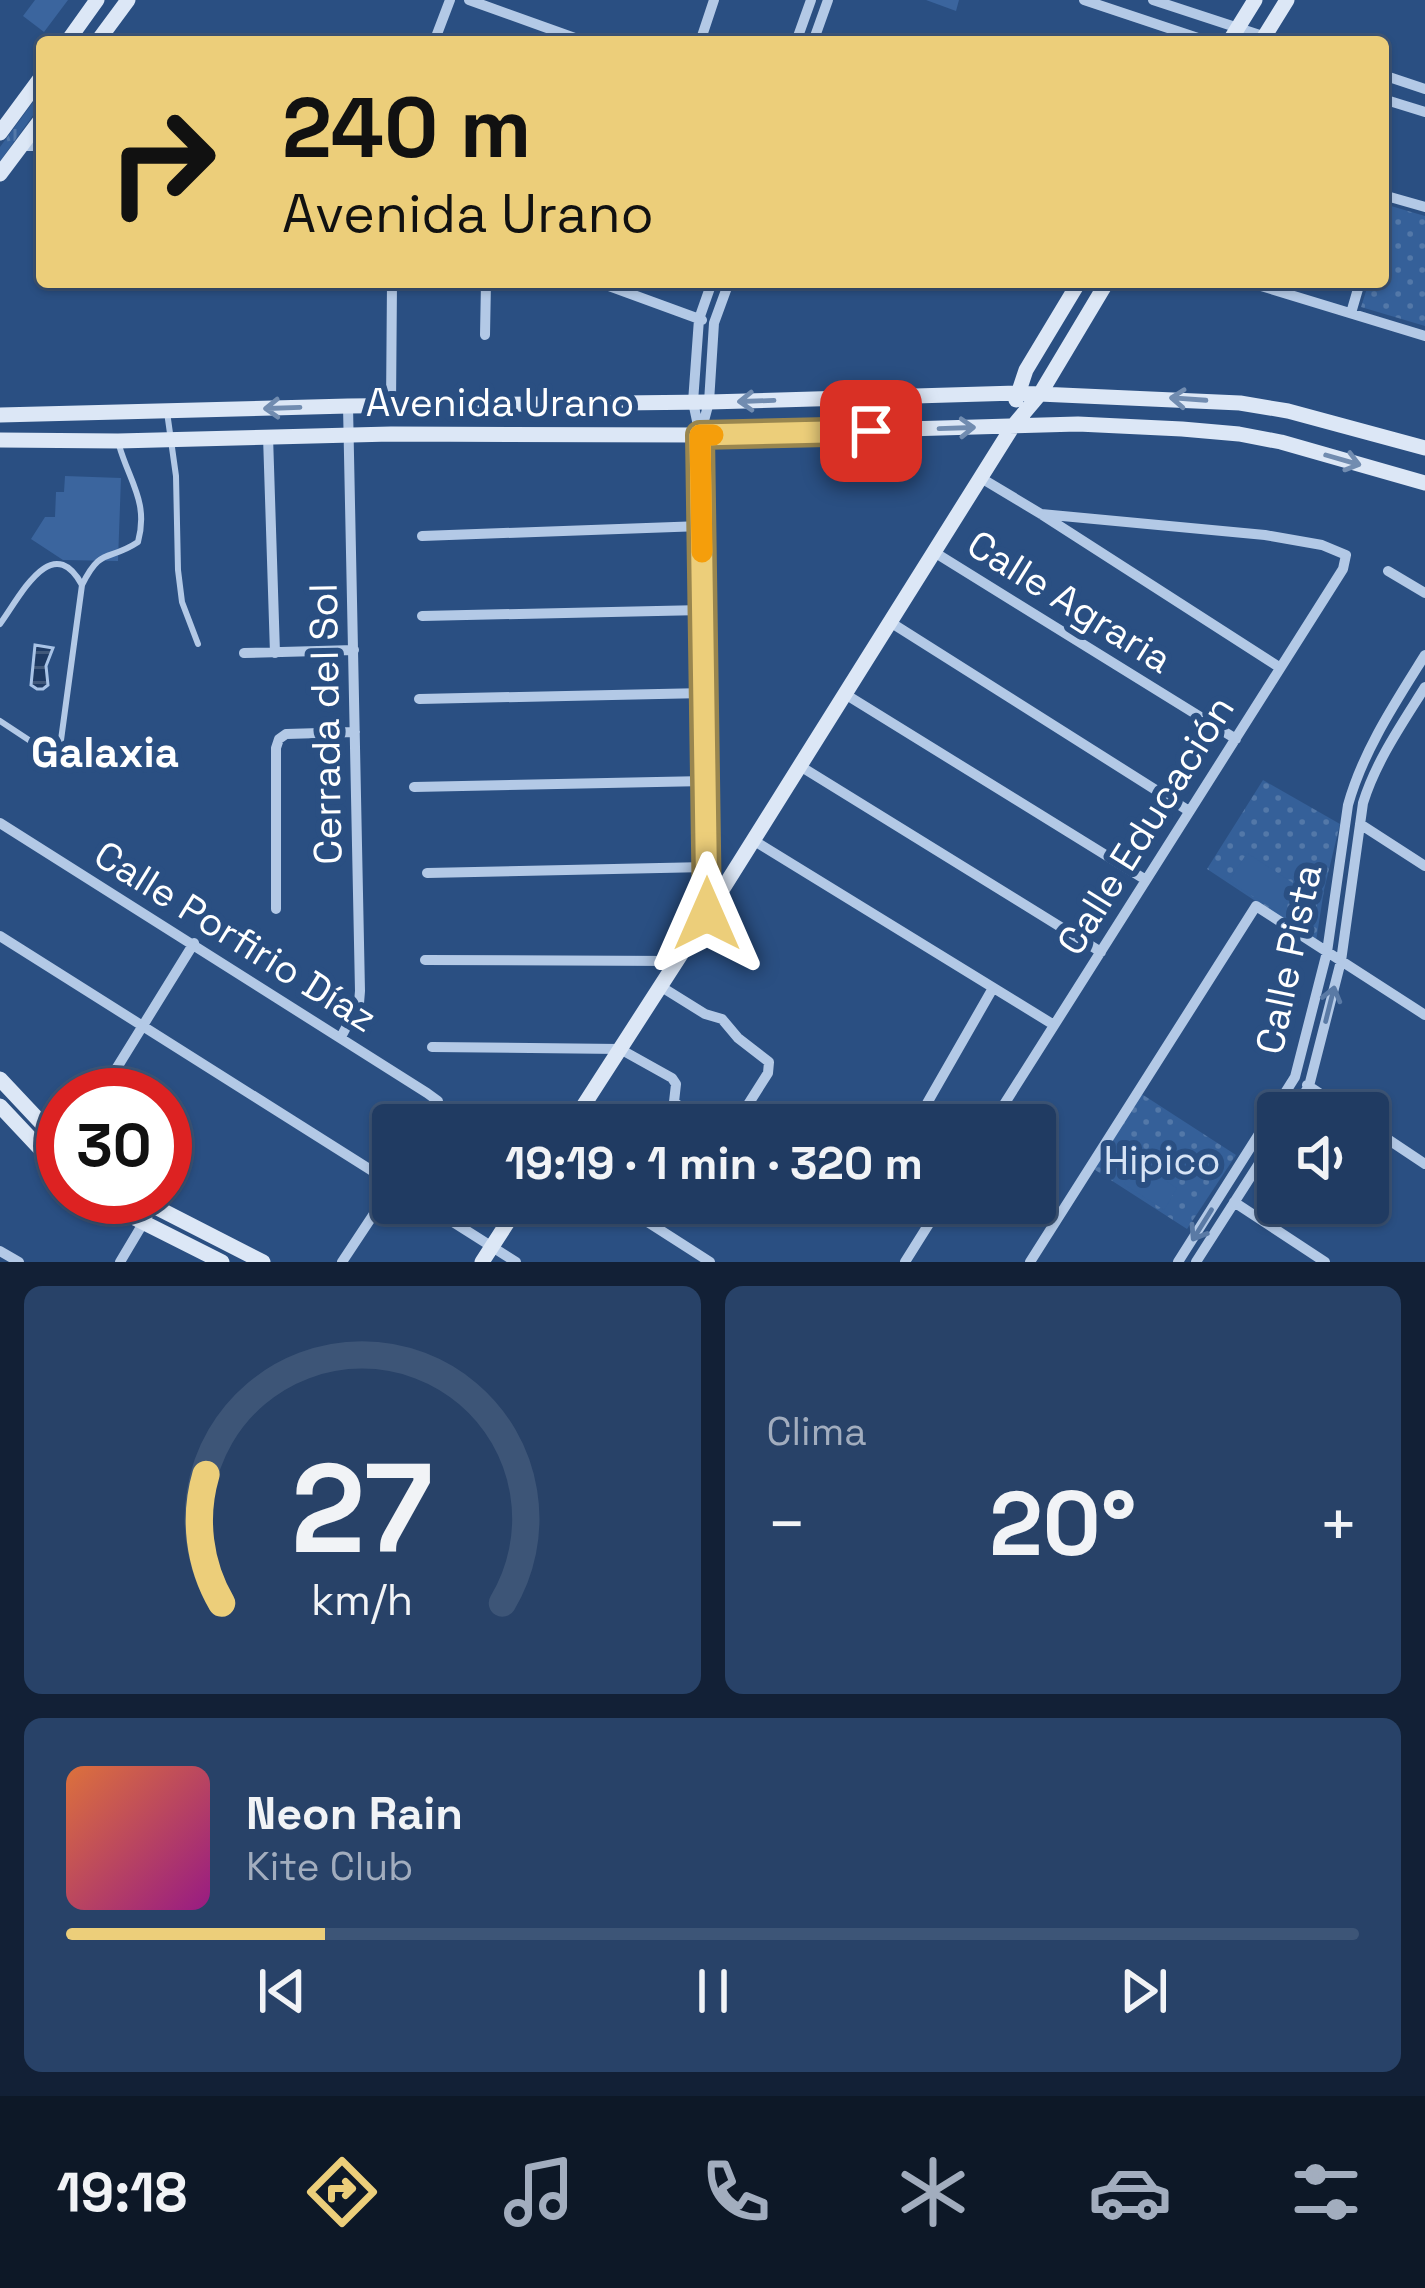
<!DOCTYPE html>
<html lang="es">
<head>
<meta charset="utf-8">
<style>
	body { margin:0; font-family:"Space Grotesk",sans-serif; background:#284268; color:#f1f3f6; height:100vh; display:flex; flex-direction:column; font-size:45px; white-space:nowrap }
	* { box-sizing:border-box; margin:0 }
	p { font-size:39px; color:#a2adbe }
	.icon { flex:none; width:66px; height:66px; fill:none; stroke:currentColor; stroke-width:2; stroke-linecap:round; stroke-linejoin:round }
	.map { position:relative; height:1262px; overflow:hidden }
	.drawer { display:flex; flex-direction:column; gap:24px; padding:24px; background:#122036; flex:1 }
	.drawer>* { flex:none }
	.banner { position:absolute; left:36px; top:36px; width:1353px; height:252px; border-radius:12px; box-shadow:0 3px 9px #0004,0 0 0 3px #3d5577; background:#ecce7a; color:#111; overflow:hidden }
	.buttons { position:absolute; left:1257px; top:1092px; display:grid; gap:24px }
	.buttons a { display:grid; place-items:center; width:132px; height:132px; border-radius:12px; background:#203b62; box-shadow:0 3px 9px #0004,0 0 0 3px #3d5577; font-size:60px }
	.speed { position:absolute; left:36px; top:1068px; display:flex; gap:24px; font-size:60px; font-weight:700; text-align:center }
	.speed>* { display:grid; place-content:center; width:156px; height:156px; border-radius:50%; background:#203b62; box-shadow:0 3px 9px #0004,0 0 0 3px #3d5577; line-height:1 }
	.speed .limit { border:18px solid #d22; background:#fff; color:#111 }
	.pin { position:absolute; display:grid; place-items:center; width:102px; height:102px; color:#fff; margin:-51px; border-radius:24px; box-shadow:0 6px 18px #0006 }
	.me { position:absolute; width:132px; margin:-66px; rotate:0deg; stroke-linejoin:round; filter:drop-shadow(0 0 9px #0008) }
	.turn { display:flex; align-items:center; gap:42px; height:252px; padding:0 48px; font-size:54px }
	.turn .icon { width:156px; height:156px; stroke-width:2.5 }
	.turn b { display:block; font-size:84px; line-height:102px }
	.big { font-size:90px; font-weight:600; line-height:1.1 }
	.drawer .tile { flex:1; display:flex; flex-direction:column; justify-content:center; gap:18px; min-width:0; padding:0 42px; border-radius:18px; background:#284268 }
	.drawer .dial { align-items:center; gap:0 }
	.dial svg { height:312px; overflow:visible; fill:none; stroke:#3d5577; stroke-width:7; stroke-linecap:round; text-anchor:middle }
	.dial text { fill:#f1f3f6; stroke:none }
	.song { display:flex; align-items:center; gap:36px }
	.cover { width:144px; height:144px; border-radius:18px; background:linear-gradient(135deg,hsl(20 70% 55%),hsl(310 70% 35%)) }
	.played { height:12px; border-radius:6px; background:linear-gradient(90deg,#ecce7a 20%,#3d5577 20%) }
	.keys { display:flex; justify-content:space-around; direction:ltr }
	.heat { display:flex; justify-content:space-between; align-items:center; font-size:66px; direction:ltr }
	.drawer .tiles { flex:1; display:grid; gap:24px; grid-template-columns:1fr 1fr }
	.tile:last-child { grid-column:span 2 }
	.trip { position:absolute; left:372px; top:1104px; width:684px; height:120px; border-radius:12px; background:#203b62; box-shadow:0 3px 9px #0004,0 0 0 3px #3d5577; font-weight:600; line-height:120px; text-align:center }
	.menu { display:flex; height:192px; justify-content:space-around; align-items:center; background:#0d1827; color:#a2adbe }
	.menu .icon { width:84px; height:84px }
	.menu .active { color:#ecce7a }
	.menu b { font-size:54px; color:#f1f3f6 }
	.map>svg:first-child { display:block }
	.grass { fill:url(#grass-tufts) }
	.park { fill:url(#park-dots) }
	.pitch { fill:#356099 }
	.water { fill:url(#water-rules); stroke:#a8c3e6; stroke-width:3 }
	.building { fill:#3b659e }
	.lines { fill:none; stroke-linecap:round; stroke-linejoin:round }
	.lane { stroke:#b3c9e6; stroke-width:6 }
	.street { stroke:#b3c9e6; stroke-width:10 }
	.secondary { stroke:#dce7f6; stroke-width:15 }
	.oneway { stroke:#718cb0 }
	.oneway2 { stroke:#5a7aa5 }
	.route-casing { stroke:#99864f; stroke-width:30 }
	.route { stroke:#ecce7a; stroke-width:21 }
	.slow { stroke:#f59e0b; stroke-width:21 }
	.labels { text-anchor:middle; stroke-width:12; stroke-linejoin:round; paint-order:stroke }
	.street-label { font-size:39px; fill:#fff; stroke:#2a4f82 }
	.park-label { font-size:39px; fill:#d6e3f5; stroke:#2a4f82 }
	.neighbourhood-label { font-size:42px; font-weight:bold; fill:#fff; stroke:#2a4f82 }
</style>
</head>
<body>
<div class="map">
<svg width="1425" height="1262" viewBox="0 0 1425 1262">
	<defs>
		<pattern id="grass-tufts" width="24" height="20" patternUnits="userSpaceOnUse" patternTransform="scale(3)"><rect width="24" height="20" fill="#356099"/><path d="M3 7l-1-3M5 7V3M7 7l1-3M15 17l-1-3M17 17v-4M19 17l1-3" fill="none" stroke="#5378a8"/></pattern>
		<pattern id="park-dots" width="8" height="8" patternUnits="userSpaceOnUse" patternTransform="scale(3)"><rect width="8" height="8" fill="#356099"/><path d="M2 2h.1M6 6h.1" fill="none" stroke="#5378a8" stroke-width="1.8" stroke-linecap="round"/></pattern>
		<pattern id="water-rules" width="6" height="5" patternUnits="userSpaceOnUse" patternTransform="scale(3)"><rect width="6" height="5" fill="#1e3a63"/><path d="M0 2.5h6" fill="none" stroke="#40587a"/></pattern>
	</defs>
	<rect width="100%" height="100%" fill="#2a4f82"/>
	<!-- grass -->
	<path class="grass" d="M42,90V103L0,161V147Z"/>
	<!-- park -->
	<path class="park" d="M1391,206L1425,216V326L1361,307L1369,282H1383V235Z
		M1263,780L1340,824L1324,890L1316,941L1207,869Z
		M1137,1091L1236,1155L1187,1229L1089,1166Z"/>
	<!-- pitch -->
	<path class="pitch" d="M1247,853L1296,885L1279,913L1229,881Z
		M1136,1162L1177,1188L1164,1210L1124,1184Z"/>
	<!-- water -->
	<path class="water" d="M35,645L53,648L46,666L48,685L43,689H37L31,685Z"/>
	<!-- building -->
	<path class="building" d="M35,0H68L44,32L23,16Z
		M926,0H959L956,11Z
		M65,476L121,478L118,561L63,560L31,539L45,517H55L56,492H64Z"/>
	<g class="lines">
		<!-- lane -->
		<path class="lane" d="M167,412L176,476L178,570L182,602L198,644
			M0,624C20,597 52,530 82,585
			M0,721L44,750L57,748L61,740L82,585C101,546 108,562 138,542C149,502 129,481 119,445"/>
		<!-- street -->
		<path class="street" d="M469,0L586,42
			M1084,0L1210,42
			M1153,0L1281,42
			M434,42L450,0
			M700,42L714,0
			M796,42L811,0
			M813,42L828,0
			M1383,75L1425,89
			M1383,99L1425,112
			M22,146H42
			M1383,195L1425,207
			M598,282L702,320
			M1248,282L1425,336
			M1351,313L1360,282
			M485,335L486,282
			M391,406L392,282
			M701,432L709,402L714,323L729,282
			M268,436L275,653
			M981,478L1041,514L1279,667
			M422,536L702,526
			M934,552L1236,739
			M1388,571L1425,593
			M422,616L703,610
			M890,622L1189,811
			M244,653L354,650
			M845,694L1146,880
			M419,699L705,693
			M800,766L1101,952
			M414,787L706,781
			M0,823L427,1093L438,1101L437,1114L431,1125
			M1360,824L1425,866
			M753,840L1054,1025
			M427,873L707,867
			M276,909V748L279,739L286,734L355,732
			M707,911L700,435L693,402L699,319L712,282
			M0,936L393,1184
			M425,960L676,961
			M660,986L705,1014L722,1019L738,1038L769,1062L768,1073L735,1125
			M341,1037L359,1003L360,991L348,406
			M432,1047L620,1049L672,1078L676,1084L674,1102L704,1125
			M1307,1085L1349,1113
			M100,1095L194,943
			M1292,1113L1309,1086L1341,961L1363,803C1376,761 1402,724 1425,687
			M844,1117L857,1125
			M918,1119L993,988
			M991,1125L1343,569L1346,555L1322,545L1265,535L1041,514
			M1368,1126L1425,1164
			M1234,1202L1325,1262
			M423,1203L516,1262
			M618,1203L710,1262
			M0,1251L19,1262
			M120,1262L154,1205
			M342,1262L393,1185
			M905,1262L942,1203
			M1030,1262L1256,906L1425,1015
			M1178,1262L1295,1077L1327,952L1348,805C1363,751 1395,703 1425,655
			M1196,1262L1278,1134"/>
		<!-- secondary -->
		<path class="secondary" d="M67,42L97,0
			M97,42L128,0
			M1229,42L1255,0
			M1261,42L1287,0
			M0,133L42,76
			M0,174L42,118
			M1016,400L1026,370L1079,282
			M0,415L348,406L709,402L1017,393L1240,403L1288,411L1425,448
			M0,440L118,441L391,434L700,435L1078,424L1182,429L1239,434L1281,442L1425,483
			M0,1079L63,1146
			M0,1106L63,1173
			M571,1125L707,914L1013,426L1040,394L1107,282
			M93,1197L222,1262
			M136,1197L263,1262
			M482,1262L520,1203"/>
	</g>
	<!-- one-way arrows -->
	<defs><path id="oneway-shaft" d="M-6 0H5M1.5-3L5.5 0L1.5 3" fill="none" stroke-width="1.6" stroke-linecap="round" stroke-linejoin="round" transform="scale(3)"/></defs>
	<g class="oneway">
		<use href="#oneway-shaft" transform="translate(1188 399) rotate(-176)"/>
		<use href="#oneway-shaft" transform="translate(756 401) rotate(178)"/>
		<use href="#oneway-shaft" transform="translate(282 408) rotate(178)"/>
		<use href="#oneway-shaft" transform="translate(957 428) rotate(-2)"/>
		<use href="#oneway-shaft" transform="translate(1343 460) rotate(16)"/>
	</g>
	<g class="oneway2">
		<use href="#oneway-shaft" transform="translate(1330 1004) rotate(-76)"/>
		<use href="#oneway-shaft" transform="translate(1202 1225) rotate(122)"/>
	</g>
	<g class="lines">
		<defs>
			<path id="route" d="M707,914L700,435L871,431"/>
		</defs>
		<!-- route casing -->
		<use href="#route" class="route-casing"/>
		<!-- route -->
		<use href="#route" class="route"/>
		<!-- slow -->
		<path class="slow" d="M702,552L700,435H713"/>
	</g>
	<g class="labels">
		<!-- street labels -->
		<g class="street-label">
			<text x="500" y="416">Avenida Urano</text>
			<text transform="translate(1070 601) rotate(32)" y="14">Calle Agraria</text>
			<text transform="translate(325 724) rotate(-91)" y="14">Cerrada del Sol</text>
			<text transform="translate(1145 825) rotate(-58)" y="14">Calle Educación</text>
			<text transform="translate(236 936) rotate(32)" y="14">Calle Porfirio Díaz</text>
			<text transform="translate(1288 959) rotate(-78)" y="14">Calle Pista</text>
		</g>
		<!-- park labels -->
		<g class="park-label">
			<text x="1162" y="1174">Hipico</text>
		</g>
		<!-- neighbourhood labels -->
		<g class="neighbourhood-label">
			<text x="105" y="767">Galaxia</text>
		</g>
	</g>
</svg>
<div class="buttons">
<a><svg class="icon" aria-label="sound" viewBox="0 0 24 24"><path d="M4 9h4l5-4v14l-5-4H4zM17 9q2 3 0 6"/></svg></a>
</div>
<div class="speed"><div class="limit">30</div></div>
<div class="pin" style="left:871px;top:431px;background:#d93025"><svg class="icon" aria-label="arrive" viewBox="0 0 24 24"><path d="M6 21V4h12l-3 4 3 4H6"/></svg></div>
<svg class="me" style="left:707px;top:914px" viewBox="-20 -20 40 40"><path d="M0-17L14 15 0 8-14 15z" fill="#ecce7a" stroke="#fff" stroke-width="4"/></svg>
<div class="trip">19:19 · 1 min · 320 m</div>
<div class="banner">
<div class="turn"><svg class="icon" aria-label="right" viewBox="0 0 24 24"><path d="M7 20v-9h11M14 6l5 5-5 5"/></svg><div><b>240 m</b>Avenida Urano</div></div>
</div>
</div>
<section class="drawer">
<div class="tiles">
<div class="tile dial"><svg viewBox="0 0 100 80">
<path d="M14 69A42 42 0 1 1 86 69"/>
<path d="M14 69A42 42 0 0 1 10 36" stroke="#ecce7a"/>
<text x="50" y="56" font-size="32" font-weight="700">27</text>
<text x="50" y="72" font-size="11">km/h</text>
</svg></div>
<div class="tile"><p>Clima</p>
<div class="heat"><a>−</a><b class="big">20°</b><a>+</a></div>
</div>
<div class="tile">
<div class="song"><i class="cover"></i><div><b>Neon Rain</b><p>Kite Club</p></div></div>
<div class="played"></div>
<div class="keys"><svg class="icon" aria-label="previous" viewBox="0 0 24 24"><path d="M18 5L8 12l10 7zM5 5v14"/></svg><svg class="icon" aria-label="pause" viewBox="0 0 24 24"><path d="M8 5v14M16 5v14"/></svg><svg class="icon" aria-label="next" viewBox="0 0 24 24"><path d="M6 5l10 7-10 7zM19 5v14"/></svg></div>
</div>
</div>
</section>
<nav class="menu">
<b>19:18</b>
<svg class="icon active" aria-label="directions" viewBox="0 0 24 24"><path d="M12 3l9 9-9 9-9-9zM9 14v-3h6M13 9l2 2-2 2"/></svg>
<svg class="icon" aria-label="music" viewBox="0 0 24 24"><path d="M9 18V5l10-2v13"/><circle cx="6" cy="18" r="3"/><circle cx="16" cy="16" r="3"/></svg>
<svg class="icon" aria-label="phone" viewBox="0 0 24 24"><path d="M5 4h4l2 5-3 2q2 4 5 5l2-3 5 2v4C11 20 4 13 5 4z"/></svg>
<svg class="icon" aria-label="climate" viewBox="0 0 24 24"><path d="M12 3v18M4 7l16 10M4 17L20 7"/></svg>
<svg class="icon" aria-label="car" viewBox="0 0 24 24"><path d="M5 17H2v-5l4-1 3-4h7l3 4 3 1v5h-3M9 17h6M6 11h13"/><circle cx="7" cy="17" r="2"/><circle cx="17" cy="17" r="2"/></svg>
<svg class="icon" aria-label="filters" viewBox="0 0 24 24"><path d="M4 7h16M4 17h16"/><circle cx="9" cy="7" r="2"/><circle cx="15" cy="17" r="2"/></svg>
</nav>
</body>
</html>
